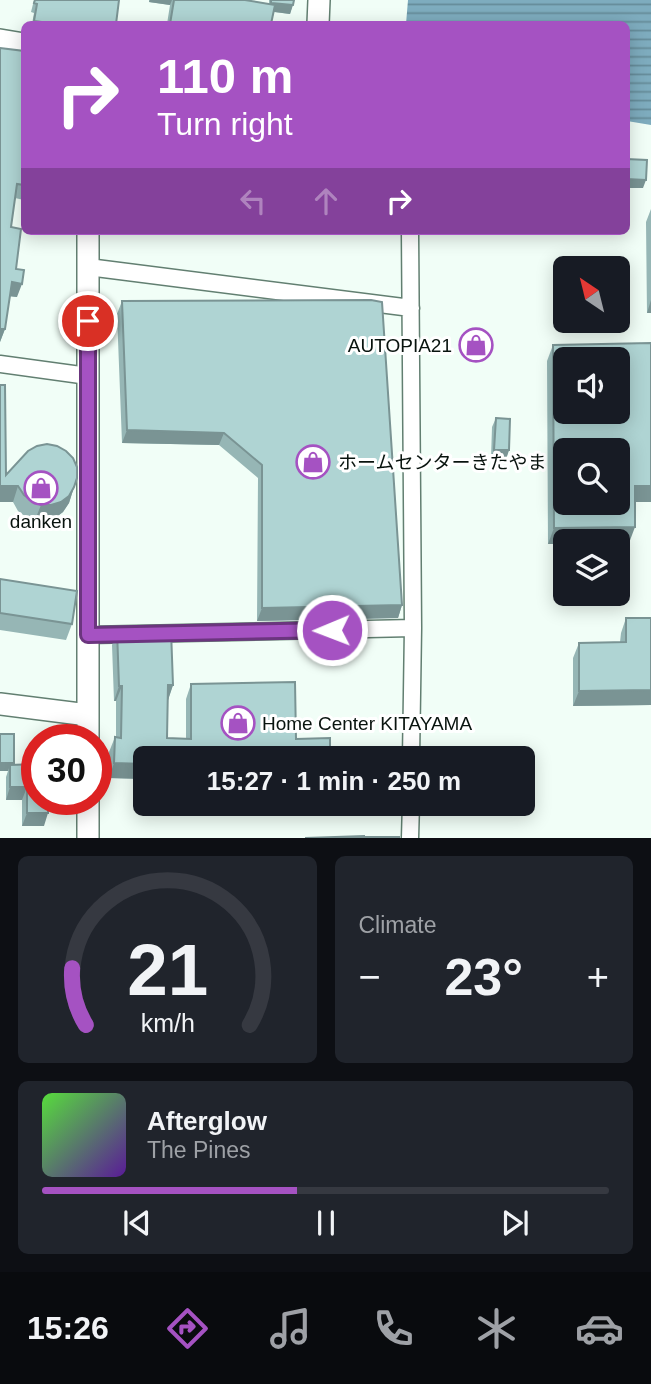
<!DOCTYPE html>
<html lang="en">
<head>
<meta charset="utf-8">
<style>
	body { margin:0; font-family:Helvetica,"Noto Sans JP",sans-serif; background:#20242c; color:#f1f3f6; height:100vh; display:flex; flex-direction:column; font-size:26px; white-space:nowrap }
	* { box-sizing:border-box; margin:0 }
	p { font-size:23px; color:#9ea1a6 }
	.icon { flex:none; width:38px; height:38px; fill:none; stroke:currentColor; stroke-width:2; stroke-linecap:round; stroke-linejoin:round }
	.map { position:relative; height:838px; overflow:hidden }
	.drawer { display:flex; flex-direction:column; gap:18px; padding:18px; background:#0d0f14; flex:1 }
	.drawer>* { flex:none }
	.banner { position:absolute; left:21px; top:21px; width:609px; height:214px; border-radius:10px; box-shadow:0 4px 18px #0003; background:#a552c2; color:#fff; overflow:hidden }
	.needle { width:46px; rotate:325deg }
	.tools { position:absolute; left:553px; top:256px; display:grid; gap:14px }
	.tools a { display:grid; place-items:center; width:77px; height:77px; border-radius:10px; background:#171b24; box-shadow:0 4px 18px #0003; font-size:35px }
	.speed { position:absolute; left:21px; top:724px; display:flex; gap:14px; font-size:35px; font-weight:700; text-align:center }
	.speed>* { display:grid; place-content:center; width:91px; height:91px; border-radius:50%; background:#171b24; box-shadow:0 4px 18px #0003; line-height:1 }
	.speed .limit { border:10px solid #d22; background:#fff; color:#111 }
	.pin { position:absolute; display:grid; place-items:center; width:60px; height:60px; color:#fff; margin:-30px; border:4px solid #fff; border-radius:50%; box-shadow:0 2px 7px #0007 }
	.me { position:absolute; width:77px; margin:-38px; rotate:269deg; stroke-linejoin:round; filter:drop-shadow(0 0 5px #0008) }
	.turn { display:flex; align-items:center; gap:24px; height:147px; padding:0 21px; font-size:32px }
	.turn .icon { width:91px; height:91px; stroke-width:2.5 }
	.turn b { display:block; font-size:49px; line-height:60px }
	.lanes { display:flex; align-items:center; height:66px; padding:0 21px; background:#0003; justify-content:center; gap:35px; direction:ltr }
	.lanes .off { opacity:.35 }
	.big { font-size:52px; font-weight:800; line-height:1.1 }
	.drawer .tile { flex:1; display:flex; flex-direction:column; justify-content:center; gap:10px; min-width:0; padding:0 24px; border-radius:10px; background:#20242c }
	.drawer .dial { align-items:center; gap:0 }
	.dial svg { height:182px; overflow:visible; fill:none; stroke:#363941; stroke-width:7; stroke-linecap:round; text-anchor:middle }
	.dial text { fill:#f1f3f6; stroke:none }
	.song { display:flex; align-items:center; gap:21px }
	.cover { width:84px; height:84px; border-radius:10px; background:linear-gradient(135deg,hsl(110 70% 55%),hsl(270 70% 35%)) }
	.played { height:7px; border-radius:4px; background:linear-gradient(90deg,#a552c2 45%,#363941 45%) }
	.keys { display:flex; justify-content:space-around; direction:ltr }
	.heat { display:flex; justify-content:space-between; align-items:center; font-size:38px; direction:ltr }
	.drawer .tiles { flex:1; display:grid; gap:18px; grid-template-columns:1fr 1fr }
	.tile:last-child { grid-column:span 2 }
	.trip { position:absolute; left:133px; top:746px; width:402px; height:70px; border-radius:10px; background:#171b24; box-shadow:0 4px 18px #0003; font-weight:800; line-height:70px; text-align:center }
	.menu { display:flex; height:112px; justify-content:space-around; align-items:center; background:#090b0e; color:#9ea1a6 }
	.menu .icon { width:49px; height:49px }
	.menu .selected { color:#a552c2 }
	.menu b { font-size:32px; color:#f1f3f6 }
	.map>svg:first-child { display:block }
	.water { fill:url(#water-rules) }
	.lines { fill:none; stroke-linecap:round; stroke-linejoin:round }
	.street-casing { stroke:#627f71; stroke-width:19 }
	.secondary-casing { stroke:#627f71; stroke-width:24 }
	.street { stroke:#fff; stroke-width:16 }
	.secondary { stroke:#fff; stroke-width:21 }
	.wall { fill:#96b6b5 }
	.shaded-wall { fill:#7a9494 }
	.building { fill:#afd4d3; stroke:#7a9494; stroke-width:2; fill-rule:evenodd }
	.route-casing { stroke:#6b357e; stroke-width:18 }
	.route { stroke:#a552c2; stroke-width:12 }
	.labels { text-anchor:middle; stroke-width:6; stroke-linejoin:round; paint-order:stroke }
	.poi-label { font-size:19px; fill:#08130e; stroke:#fff; text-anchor:start }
</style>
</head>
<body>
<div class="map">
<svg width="651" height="838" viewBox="0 0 651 838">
	<defs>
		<pattern id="water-rules" width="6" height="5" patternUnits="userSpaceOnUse" patternTransform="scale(1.75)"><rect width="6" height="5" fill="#7eacbe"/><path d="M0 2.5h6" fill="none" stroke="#658b99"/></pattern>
	</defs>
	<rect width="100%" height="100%" fill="#f1fef7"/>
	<!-- water -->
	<path class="water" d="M408,0H651V125L627,121L626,24H406Z"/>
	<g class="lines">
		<defs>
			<path id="street" d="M410,231L413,628L411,758
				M88,267L411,308
				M0,364L88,376
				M88,635L413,628
				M410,838L411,803"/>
			<path id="secondary" d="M318,24L319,0
				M0,40L24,44
				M0,704L88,715
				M88,740V231
				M88,838V800"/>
		</defs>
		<!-- street casing -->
		<use href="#street" class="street-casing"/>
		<!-- secondary casing -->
		<use href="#secondary" class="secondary-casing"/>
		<!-- street -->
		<use href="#street" class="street"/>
		<!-- secondary -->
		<use href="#secondary" class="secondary"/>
	</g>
	<!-- wall -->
	<path class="wall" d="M34,0H119L116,24H32L34,13L31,12Z
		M149,0H245L269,4V0H294L290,14L274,12L271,24H167L170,5L149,2Z
		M0,48L24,51V200L15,198L11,227L16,269L17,297L10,296L5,329L0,342Z
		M651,209V313H647L646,222Z
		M326,231H345L344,234Z
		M122,301L402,605L398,618L257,621L258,478L219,445L122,443L117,314Z
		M553,345L651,502H635L629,543L565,541V544H548L547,361Z
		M496,418L509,450L506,459L491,458L492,427Z
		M6,475L74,487L69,503L63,512L55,518L45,521L35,520L26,517L18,511L13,502Z
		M0,579L72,624L66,640L0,630Z
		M626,618H651V705L573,706V658L579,643L620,642L621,633Z
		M117,630L173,685L168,700L167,738L186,739V699L191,684L296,739L145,758V779L109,778V752L115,737H116V701H114L112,645Z
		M0,734L13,765L37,764L44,826H22V800H6V777L8,771H0Z"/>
	<!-- shaded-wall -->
	<path class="shaded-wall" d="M150,0H172L170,5L149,2Z
		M271,3L293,5L290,14L268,11Z
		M626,179L646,180L643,188H626Z
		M12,282L22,284L17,297L7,296Z
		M651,300V313H647Z
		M0,329H5L0,342Z
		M127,430L224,433L219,445L122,443Z
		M494,450H509L506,459L491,458Z
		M0,486H18L13,502H0Z
		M635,486H651V502H629Z
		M74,487L69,503L63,512L55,518L45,521L35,520L41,505Z
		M635,527L629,543H618V541H565V544H548L554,528Z
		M402,605L398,618L257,621L262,608Z
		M168,685H173L168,700Z
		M119,686H122L116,701H114Z
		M651,690V705L573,706L579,691Z
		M0,763H14L10,771V765L8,771H0Z
		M114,763L145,764V779L109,778Z
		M10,787H27L22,800H6Z
		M27,813H48L44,826H22Z"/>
	<!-- building -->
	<path class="building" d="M35,0H119L116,24H57L34,21L37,4L34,3Z
		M174,0H245L275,5L271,24H170Z
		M271,0H294L293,5L271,3Z
		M0,48L24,51V185L17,184L11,227L21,229L16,269L24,270L22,284L12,282L5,329H0Z
		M626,159L647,160L646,180L626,179Z
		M371,300L382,302L402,605L262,608V465L224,433L127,430L122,301Z
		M651,343V486H635V527L554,528L553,345ZM565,359H618V411H565ZM565,450H618V502H565Z
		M0,385H5L6,475L28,451L37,446L47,444L57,446L66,451L73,458L77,467V478L74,487L69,496L61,502L51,505H41L32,501L24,495L18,486H0Z
		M496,418L510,419L509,450H494Z
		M0,579L77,591L72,624L0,613Z
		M626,618H651V690L579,691V643L626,642Z
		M117,630H171L173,685H168L167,738L191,739V684L295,682L296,739L330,738V758H145V764L114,763L115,737L121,738L122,686H119Z
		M0,734H14V763H0Z
		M37,764V800H48V813H27V787H10V765Z
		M364,836V837H399V838H305Z"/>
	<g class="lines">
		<defs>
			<path id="route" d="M88,321V635L332,630"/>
		</defs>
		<!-- route casing -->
		<use href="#route" class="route-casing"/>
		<!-- route -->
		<use href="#route" class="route"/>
	</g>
	<!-- icons -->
	<defs>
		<symbol id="shop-ring" viewBox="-11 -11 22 22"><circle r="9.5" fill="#fff" stroke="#a552c2" stroke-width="1.5"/><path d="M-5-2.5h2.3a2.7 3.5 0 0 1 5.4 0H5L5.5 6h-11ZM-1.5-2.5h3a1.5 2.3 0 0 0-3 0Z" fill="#a552c2"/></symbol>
	</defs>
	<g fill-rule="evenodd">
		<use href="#shop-ring" x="457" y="326" width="38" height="38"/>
		<use href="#shop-ring" x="294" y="443" width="38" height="38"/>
		<use href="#shop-ring" x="22" y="469" width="38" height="38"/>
		<use href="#shop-ring" x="219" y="704" width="38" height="38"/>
	</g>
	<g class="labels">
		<!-- poi labels -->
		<g class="poi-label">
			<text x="452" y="352" text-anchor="end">AUTOPIA21</text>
			<text x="338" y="469">ホームセンターきたやま</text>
			<text x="41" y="528" text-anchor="middle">danken</text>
			<text x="262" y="730">Home Center KITAYAMA</text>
		</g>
	</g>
</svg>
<div class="tools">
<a><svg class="needle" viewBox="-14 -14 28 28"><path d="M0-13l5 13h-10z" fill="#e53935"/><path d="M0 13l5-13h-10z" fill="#9ea1a6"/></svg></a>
<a><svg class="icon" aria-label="sound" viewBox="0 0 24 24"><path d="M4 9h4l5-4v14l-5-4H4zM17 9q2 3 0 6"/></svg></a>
<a><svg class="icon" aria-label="search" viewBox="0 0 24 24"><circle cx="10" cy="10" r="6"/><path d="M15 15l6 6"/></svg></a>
<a><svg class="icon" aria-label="layers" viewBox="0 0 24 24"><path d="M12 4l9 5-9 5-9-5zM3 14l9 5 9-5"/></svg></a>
</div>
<div class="speed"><div class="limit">30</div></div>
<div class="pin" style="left:88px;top:321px;background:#d93025"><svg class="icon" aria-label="arrive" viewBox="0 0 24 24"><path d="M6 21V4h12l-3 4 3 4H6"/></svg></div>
<svg class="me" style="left:332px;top:630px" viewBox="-20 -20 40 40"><circle r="17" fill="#a552c2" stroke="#fff" stroke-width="3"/><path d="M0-11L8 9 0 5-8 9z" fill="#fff"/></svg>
<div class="trip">15:27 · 1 min · 250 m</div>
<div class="banner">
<div class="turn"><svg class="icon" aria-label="right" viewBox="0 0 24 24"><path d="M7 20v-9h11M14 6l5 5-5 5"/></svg><div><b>110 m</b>Turn right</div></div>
<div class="lanes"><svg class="icon off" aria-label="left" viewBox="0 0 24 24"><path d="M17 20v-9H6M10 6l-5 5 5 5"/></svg><svg class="icon off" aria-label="ahead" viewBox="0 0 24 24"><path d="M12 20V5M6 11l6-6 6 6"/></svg><svg class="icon" aria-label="right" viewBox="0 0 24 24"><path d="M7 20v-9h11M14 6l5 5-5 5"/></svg></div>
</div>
</div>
<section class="drawer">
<div class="tiles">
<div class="tile dial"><svg viewBox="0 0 100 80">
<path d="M14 69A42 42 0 1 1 86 69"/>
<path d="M14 69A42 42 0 0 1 8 44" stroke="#a552c2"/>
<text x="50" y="56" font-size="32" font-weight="700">21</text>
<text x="50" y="72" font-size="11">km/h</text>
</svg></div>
<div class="tile"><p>Climate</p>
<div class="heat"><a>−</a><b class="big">23°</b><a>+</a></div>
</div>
<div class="tile">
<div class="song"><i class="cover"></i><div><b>Afterglow</b><p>The Pines</p></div></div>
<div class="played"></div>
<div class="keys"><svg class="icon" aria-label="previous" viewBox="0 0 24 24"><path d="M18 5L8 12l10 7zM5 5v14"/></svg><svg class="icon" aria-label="pause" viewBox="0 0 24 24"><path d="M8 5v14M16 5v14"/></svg><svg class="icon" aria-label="next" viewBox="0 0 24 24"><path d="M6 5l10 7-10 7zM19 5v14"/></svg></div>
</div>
</div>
</section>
<nav class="menu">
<b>15:26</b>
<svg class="icon selected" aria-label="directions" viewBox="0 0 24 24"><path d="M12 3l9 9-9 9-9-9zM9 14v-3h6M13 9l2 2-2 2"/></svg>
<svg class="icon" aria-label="music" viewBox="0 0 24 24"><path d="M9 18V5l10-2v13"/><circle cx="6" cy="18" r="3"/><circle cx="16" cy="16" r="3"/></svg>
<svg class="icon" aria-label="phone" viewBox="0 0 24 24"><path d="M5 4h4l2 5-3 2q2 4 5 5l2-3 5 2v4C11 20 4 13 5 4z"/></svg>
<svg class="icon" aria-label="climate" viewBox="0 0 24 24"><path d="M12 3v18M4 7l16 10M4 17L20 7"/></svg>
<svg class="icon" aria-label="car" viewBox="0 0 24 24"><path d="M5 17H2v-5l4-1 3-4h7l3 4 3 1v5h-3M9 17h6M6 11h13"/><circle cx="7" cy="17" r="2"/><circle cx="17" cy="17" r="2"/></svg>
</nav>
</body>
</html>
